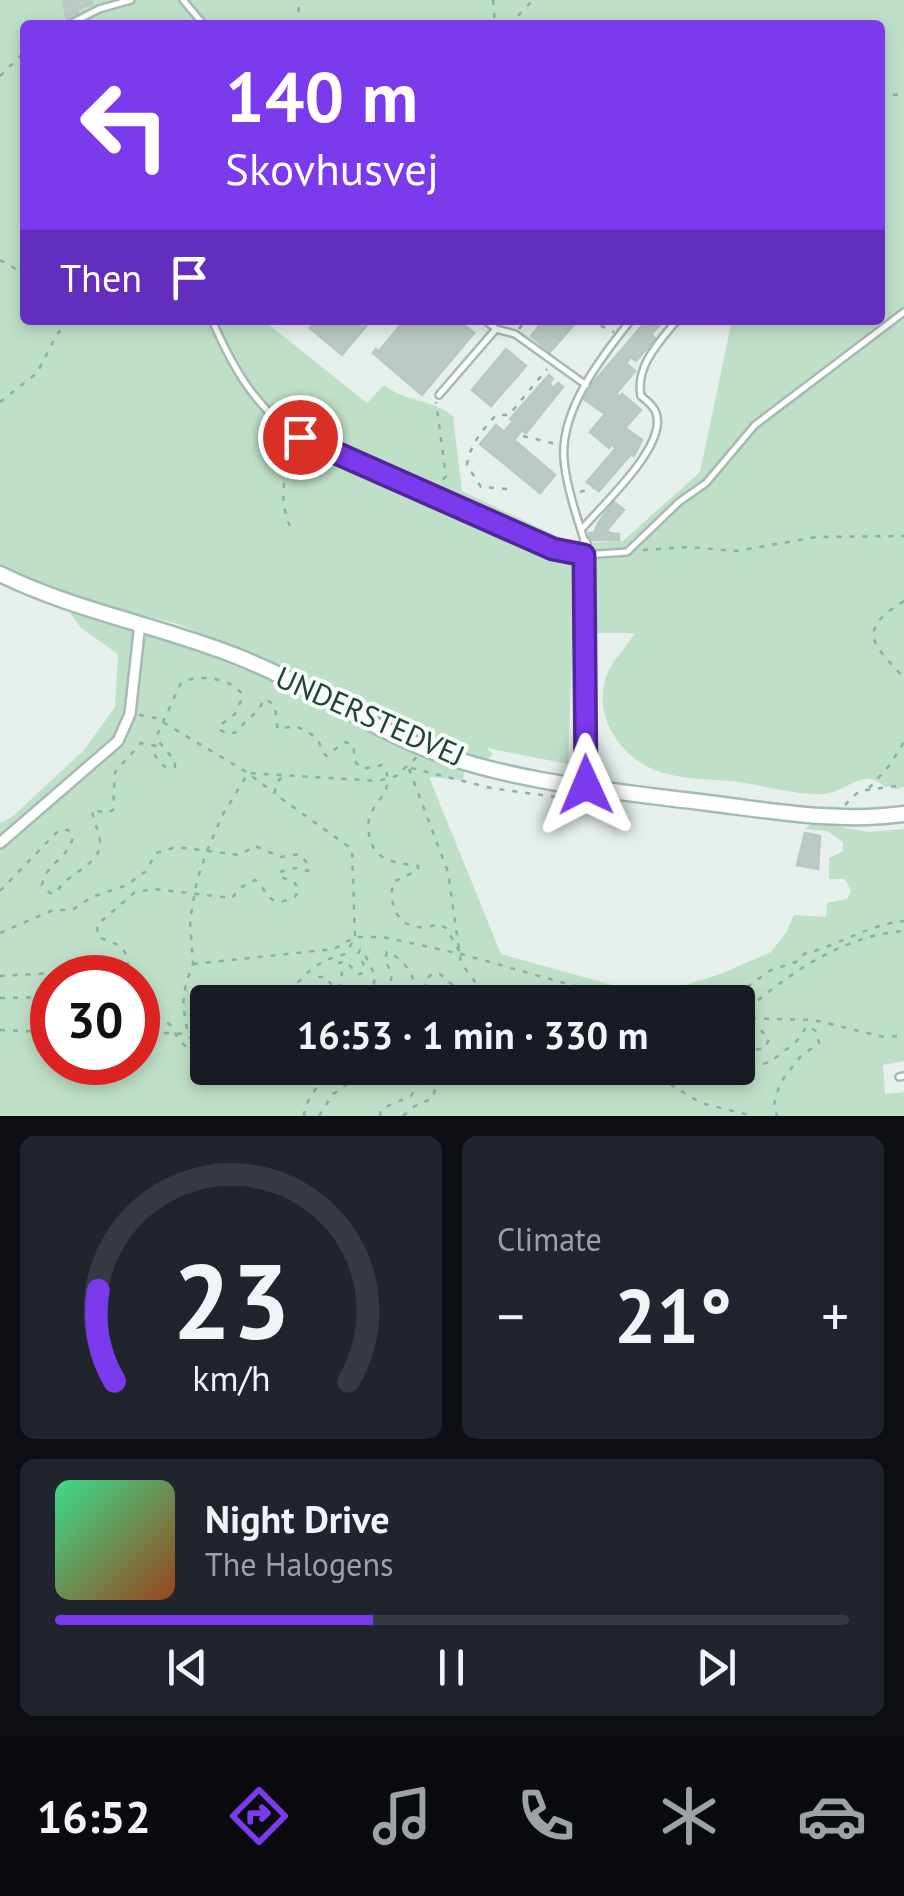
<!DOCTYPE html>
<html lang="en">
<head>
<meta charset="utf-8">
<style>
	body { margin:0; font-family:"PT Sans",sans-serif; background:#20242c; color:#f1f3f6; height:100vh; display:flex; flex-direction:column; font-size:38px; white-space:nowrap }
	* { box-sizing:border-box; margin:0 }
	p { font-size:32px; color:#9ea1a6 }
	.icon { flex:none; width:55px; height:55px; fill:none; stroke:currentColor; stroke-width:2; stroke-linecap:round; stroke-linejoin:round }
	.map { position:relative; height:1116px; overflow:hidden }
	.sheet { display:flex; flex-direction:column; gap:20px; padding:20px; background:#0d0f14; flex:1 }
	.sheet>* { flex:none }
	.hud { position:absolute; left:20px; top:20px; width:865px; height:305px; border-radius:10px; box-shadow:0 5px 15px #0003; background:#7c3aed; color:#fff; overflow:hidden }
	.speed { position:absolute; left:30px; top:955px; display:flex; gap:20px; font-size:50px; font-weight:700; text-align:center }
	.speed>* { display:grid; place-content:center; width:130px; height:130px; border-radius:50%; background:#171b24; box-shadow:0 5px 15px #0003; line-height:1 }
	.speed .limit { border:15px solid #d22; background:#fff; color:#111 }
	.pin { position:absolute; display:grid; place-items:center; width:85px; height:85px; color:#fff; margin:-42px; border:5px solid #fff; border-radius:50%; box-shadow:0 2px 10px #0007 }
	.me { position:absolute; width:110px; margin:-55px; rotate:359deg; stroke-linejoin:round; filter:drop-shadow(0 0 8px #0008) }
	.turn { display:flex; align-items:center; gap:35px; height:210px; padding:0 40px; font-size:45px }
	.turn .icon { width:130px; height:130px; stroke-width:2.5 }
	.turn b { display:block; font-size:70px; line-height:85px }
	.then { display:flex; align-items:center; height:95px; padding:0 40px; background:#0003; gap:20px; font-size:38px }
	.big { font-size:75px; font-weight:700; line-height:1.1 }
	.sheet .card { flex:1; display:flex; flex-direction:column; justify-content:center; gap:15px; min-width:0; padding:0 35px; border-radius:15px; background:#20242c }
	.sheet .dial { align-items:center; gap:0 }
	.dial svg { height:260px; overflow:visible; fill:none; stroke:#363941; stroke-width:7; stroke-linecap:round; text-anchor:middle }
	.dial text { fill:#f1f3f6; stroke:none }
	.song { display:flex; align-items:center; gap:30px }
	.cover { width:120px; height:120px; border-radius:15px; background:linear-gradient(135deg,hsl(150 70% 55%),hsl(20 70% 35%)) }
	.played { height:10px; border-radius:5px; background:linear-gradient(90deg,#7c3aed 40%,#363941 40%) }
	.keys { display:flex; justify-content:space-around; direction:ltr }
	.heat { display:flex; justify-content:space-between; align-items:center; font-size:55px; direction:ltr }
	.sheet .tiles { flex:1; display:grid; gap:20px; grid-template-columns:1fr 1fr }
	.card:last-child { grid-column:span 2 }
	.trip { position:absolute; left:190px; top:985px; width:565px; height:100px; border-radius:10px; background:#171b24; box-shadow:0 5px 15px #0003; font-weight:700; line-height:100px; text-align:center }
	.tab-bar { display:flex; height:160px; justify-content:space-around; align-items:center; background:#090b0e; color:#9ea1a6 }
	.tab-bar .icon { width:70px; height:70px }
	.tab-bar .current { color:#7c3aed }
	.tab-bar b { font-size:45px; color:#f1f3f6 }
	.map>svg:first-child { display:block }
	.green { fill:#bfe0c8; fill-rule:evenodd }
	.building { fill:#bbcac4; stroke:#b8c9c2; stroke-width:2.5 }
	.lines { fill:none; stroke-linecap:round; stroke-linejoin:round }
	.lane-casing { stroke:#a8b8b2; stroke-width:10 }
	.street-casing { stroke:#a8b8b2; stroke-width:14 }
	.secondary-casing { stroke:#a4bbb3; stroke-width:19 }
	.path { stroke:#86b3a5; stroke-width:2.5; stroke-dasharray:5 8; stroke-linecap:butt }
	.lane { stroke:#fff; stroke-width:5 }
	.street { stroke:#fff; stroke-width:9 }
	.secondary { stroke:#fff; stroke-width:14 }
	.route-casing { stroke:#51269a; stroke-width:25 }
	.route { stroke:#7c3aed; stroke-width:18 }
	.labels { text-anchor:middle; stroke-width:8; stroke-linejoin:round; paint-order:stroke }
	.street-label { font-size:30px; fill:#24423a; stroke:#f7fbf9 }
</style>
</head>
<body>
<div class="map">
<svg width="904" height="1116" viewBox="0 0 904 1116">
	<rect width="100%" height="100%" fill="#e6efeb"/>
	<!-- green -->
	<path class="green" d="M0,0H904V787L894,790L893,786L885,787C863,766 847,793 823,794C795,795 766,786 739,782C713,779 680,780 655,770C623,758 596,721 604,685C608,664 625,649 635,633H573L568,764L487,748L493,755L485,760L423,742L310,681L178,624L95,603L0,569ZM25,25H880V320H732L700,472L623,541L585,543L561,538L462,491L453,416C430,398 405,402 384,385L367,403L263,320H25Z
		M80,611C137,628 195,643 248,668C320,703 389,743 464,772L463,780L429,777L501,954L652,996L723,973L771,952L786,933L794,915L826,917L827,903L847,899L851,890L845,879H829V858L843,851V842L827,831L805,829L813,822L868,832L904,829V1061L883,1065L885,1094L904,1092V1116H0V823L12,817L84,750L115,707L118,654L81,628L70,613ZM52,978H138V1062H52ZM208,1002H738V1068H208Z"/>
	<!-- building -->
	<path class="building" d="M71,0H91L92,4L77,9L79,17L67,20L63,2Z
		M316,320H371L342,355L310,328Z
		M405,320H458L474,333L422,395L373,353L376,349L378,352Z
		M544,320H578L550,352L531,336Z
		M647,320H665L651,334L655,338L636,361L631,357L626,363L635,371L616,394L620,397L622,394L641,410L625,428L642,440L634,456L631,454L599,491L587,482L616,448L612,444L609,448L590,432L605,414L581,397Z
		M506,349L526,366L491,406L472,390Z
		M549,375L553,379L549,384L553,388L558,383L563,387L526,433L522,430L514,440L555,475L540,493L480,444L496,425L504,432L513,421L510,419Z
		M614,502L624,510L607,530L599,522Z
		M598,524L610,533L619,534V540H589V533H594Z
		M805,833L820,836L818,869L797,865Z"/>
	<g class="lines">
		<defs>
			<path id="lane" d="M183,0L204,25
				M68,25L99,9L131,0
				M212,320C232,366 256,410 300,437L553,549L584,555L627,552L679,502L706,483L755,425L904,312
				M485,320L496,329L515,334L586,385
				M439,395L496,329
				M581,530C601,506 668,446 656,413C654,406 646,400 641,396C635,366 660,341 677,320
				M585,543C577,517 566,486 564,459C560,410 602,356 631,320
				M899,1077L904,1076"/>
			<path id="street" d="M585,543L586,785
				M0,843L118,741L130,714L140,623"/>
			<path id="secondary" d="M0,574C75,611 158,625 236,656C301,681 361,723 426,749C514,783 615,791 708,803C773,811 839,823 904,814"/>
		</defs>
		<!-- lane casing -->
		<use href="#lane" class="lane-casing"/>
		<!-- street casing -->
		<use href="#street" class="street-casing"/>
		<!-- secondary casing -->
		<use href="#secondary" class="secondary-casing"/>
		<!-- path -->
		<path class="path" d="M493,0L495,25
			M298,25L299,0
			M509,25L533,0
			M0,76L25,51
			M880,96L904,94
			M0,260L25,274
			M589,320L614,332
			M519,329L526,320
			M0,402L37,373L57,334L71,320
			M523,436L556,444
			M507,489L481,487L467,465C470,444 482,431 496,415H509L547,369
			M435,490L446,476L436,402
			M580,492L593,488
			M290,526C278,500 284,471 295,446
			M643,550L689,547L736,551L817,537L904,536
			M904,601C852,632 877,647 904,678
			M139,715L156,718L248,773L274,793
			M411,768L491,788L584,801
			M409,769L448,872L461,963L488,999L529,996L555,1002
			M869,788L889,766L904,742
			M845,805L859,791L904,785
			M0,891L53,836L59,830H68L73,837C68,859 46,863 42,885L50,893H56C64,875 101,865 100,843C100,832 93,821 92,810L107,813L113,810L115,772L141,743L156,746L155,756L165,767H175V761L159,742L158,733L181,683C198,673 233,678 243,696L235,714L219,726L220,730L228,734L237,732C246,718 257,716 264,699C280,704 274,717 278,729L296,726L316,737L326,756L345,742L353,745L356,763L363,769L382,765L386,768C392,798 376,796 369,819C368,823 369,832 369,835C373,862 398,863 418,866V870L393,882C387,914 406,936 438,924L446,928L461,954
			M0,933L53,910H72L92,897L127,885L146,871L156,853L176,847L240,855L255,846L281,857L299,854L310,866L308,871L296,868L279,872L280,877L293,881L299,889C294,898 298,896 287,900C268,907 267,889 255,880L240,888L232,898L154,889L135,892L97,925L98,937C114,943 127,945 128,964C115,973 100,965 85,960L55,973L0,976
			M193,964L334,949L355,937H383L461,954L632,1002
			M0,998L52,997
			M138,999L145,1002L149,1011L172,1026C176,1040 192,1055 206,1058
			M280,1002C303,978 312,961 346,954L355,937L352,849L275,794L276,783L282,777
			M298,1002L302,994H308L312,1002
			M323,1002L316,985L319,977H326L331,984L332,1002
			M337,1002L342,974L339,963L346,961L357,974H361L365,967L358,954L360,950L363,951L375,975L373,992L378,995L389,989L392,975L385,959L387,952C406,959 420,983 415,1002
			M428,1002L425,980L433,973L440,974L456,988L458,1002
			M726,1002L771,970L799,961L804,954C837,946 870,924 904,921
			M738,1017C786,976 839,936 904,931
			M738,1018L814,1020L884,1037L904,1036
			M0,1030L52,1032
			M138,1032L186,1034
			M738,1040L760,1029L769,1039L765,1048L738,1053
			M208,1061L188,1035L183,1005L186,983L193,964L190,920L197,880L207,851L222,816L248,773L378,781L396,776L417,757
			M210,1068L214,1080
			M229,1068L238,1080L245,1081L264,1068
			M529,1068L531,1075L536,1076L567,1075L575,1068
			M650,1068L663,1080L701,1103L753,1116
			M663,1068L703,1080L770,1062L796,1042L807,1026L816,1031L819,1043L800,1057L780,1083L774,1105L777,1116
			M304,1116C306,1095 324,1077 342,1068
			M319,1116L333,1094L370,1068
			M380,1116L381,1109L411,1096L427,1068
			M403,1116L415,1106L433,1098L437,1081L447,1068"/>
		<!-- lane -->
		<use href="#lane" class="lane"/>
		<!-- street -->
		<use href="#street" class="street"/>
		<!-- secondary -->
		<use href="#secondary" class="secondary"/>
	</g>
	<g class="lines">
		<defs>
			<path id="route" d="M300,437L553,549L584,555L586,785"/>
		</defs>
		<!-- route casing -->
		<use href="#route" class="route-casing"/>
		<!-- route -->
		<use href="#route" class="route"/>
	</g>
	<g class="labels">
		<!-- street labels -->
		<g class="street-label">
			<text transform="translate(370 717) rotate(24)" y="10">UNDERSTEDVEJ</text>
		</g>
	</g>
</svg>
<div class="speed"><div class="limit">30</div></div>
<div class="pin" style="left:300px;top:437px;background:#d93025"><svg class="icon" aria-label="arrive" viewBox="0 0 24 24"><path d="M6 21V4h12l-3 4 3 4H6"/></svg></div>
<svg class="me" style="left:586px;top:785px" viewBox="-20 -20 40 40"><path d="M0-17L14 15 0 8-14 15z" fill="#7c3aed" stroke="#fff" stroke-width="4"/></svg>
<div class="trip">16:53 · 1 min · 330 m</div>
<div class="hud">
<div class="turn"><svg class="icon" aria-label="left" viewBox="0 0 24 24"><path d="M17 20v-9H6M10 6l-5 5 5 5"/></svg><div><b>140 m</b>Skovhusvej</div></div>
<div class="then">Then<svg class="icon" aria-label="arrive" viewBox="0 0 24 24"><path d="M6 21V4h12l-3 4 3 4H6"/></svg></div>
</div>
</div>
<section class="sheet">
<div class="tiles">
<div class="card dial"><svg viewBox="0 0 100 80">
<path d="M14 69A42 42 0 1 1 86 69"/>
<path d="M14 69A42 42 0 0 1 9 41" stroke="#7c3aed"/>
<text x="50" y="56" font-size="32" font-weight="700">23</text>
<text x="50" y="72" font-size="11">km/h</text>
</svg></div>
<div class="card"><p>Climate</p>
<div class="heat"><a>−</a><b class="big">21°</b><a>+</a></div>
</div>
<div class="card">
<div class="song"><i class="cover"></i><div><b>Night Drive</b><p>The Halogens</p></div></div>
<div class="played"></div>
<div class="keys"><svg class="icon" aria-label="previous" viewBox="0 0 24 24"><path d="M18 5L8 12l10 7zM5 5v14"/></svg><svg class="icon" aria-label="pause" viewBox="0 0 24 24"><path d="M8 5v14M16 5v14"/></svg><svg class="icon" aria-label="next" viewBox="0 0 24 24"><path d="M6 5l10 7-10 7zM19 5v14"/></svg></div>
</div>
</div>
</section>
<nav class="tab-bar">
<b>16:52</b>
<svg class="icon current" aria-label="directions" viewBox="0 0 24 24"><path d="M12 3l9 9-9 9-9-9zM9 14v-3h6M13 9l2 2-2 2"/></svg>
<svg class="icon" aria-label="music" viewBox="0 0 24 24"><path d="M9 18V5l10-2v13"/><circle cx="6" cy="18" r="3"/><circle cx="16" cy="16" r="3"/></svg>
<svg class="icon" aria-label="phone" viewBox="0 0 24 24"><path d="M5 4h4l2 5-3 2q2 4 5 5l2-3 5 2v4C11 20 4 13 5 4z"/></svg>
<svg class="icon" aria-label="climate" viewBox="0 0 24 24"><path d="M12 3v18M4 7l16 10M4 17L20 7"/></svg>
<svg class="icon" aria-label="car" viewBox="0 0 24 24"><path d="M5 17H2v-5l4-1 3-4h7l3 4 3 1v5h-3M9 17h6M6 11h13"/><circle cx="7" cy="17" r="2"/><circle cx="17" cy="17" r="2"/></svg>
</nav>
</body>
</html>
